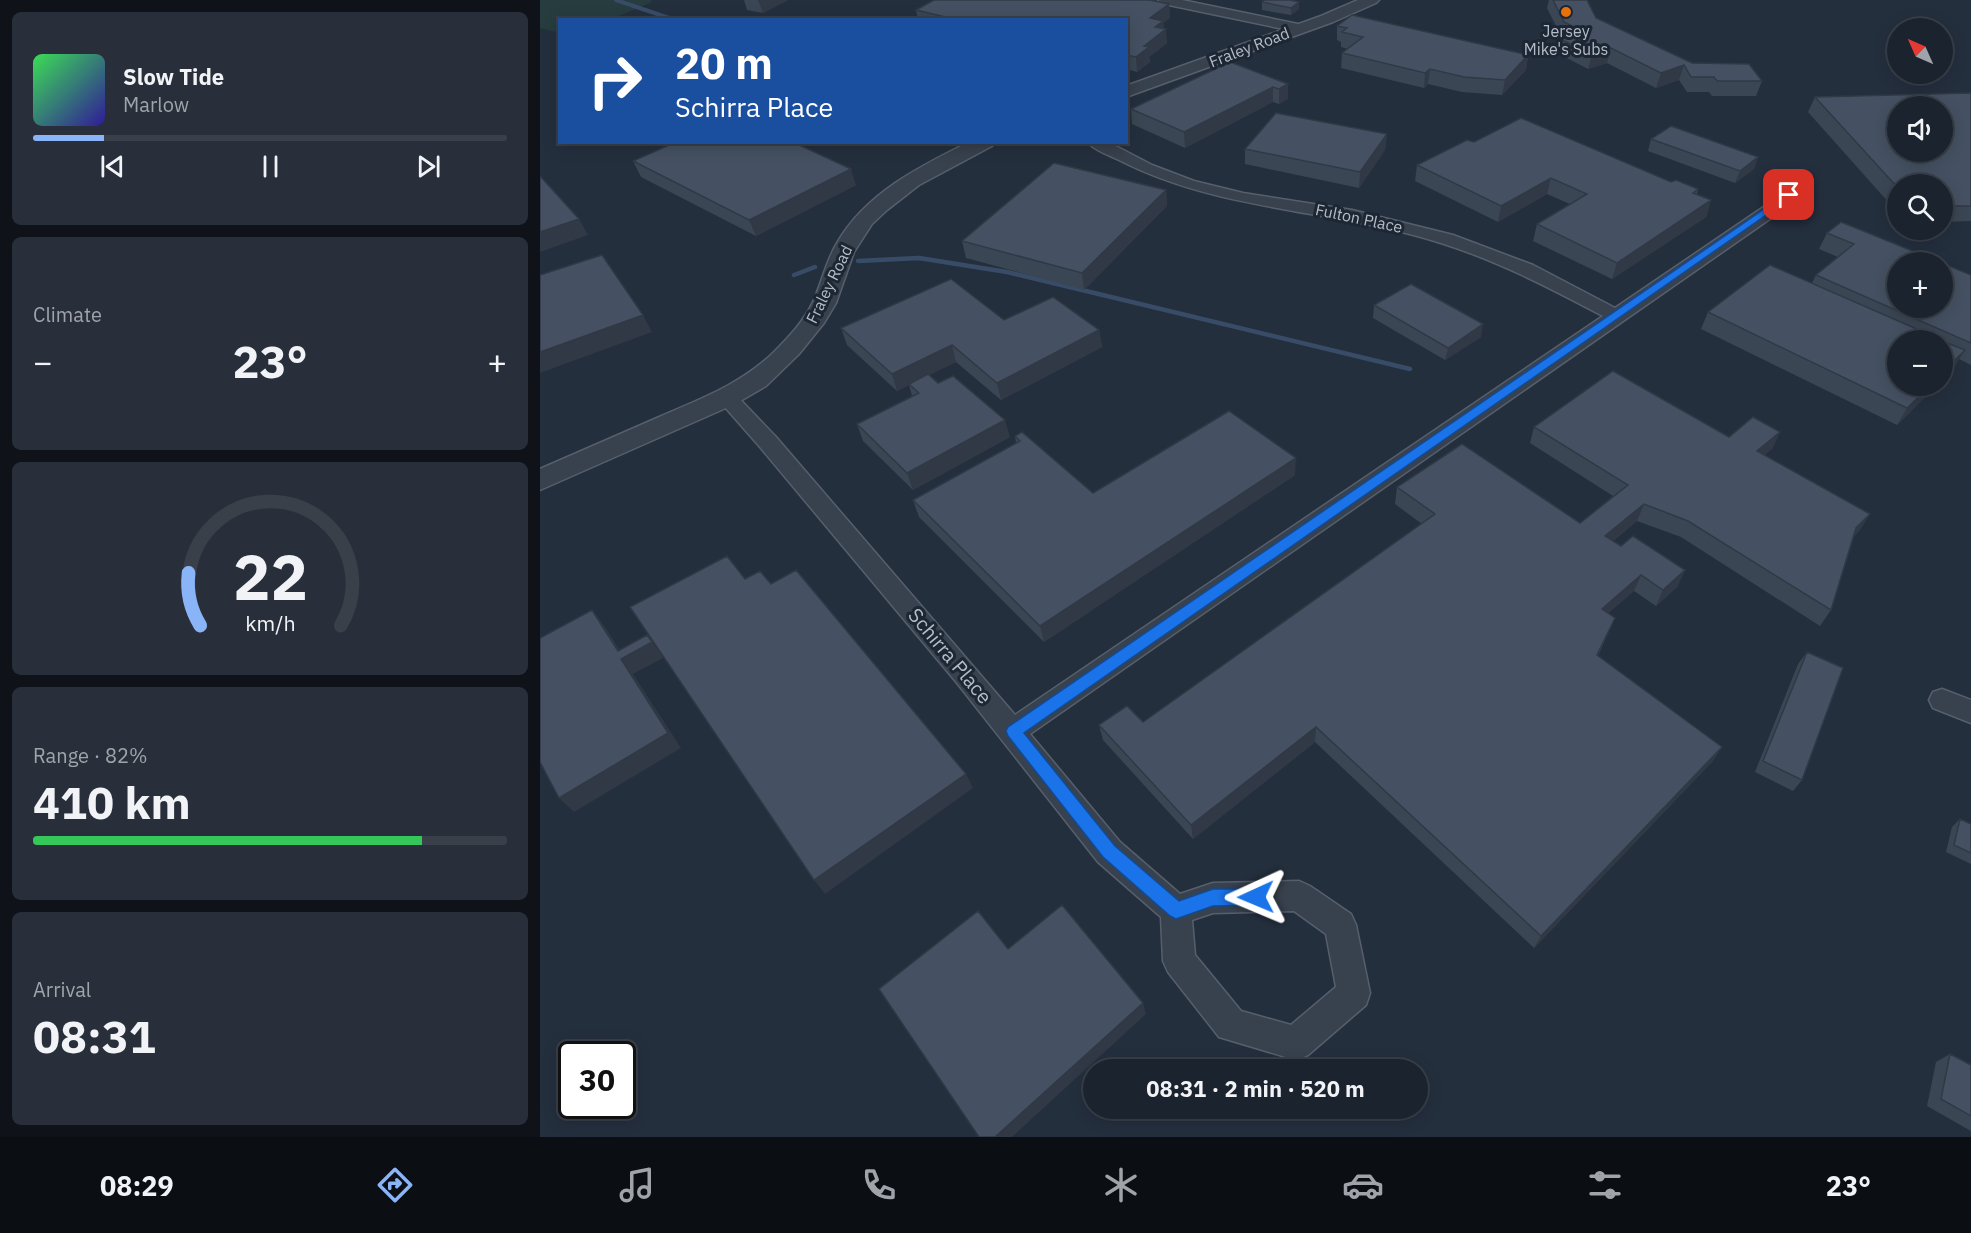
<!DOCTYPE html>
<html lang="en">
<head>
<meta charset="utf-8">
<style>
	body { margin:0; font-family:"IBM Plex Sans",sans-serif; background:#282f3a; color:#f1f3f6; height:100vh; display:flex; flex-direction:column; font-size:22px; white-space:nowrap }
	* { box-sizing:border-box; margin:0 }
	p { font-size:20px; color:#a0a4aa }
	.icon { flex:none; width:33px; height:33px; fill:none; stroke:currentColor; stroke-width:2; stroke-linecap:round; stroke-linejoin:round }
	.map { position:relative; flex:1; overflow:hidden }
	.panel { display:flex; flex-direction:column; gap:12px; padding:12px; background:#0f1319; width:540px }
	.panel>* { flex:none }
	.top-card { position:absolute; left:18px; top:18px; width:570px; height:126px; border-radius:0px; box-shadow:0 3px 15px #0003,0 0 0 2px #39404a; background:#1a4fa0; color:#fff; overflow:hidden }
	.needle { width:39px; rotate:315deg }
	.controls { position:absolute; left:1347px; top:18px; display:grid; gap:12px }
	.controls a { display:grid; place-items:center; width:66px; height:66px; border-radius:50%; background:#1b232e; box-shadow:0 3px 15px #0003,0 0 0 2px #39404a; font-size:30px }
	.speed { position:absolute; left:18px; top:1041px; display:flex; gap:12px; font-size:30px; font-weight:700; text-align:center }
	.speed>* { display:grid; place-content:center; width:78px; height:78px; border-radius:50%; background:#1b232e; box-shadow:0 3px 15px #0003,0 0 0 2px #39404a; line-height:1 }
	.speed .limit { border:3px solid #111; border-radius:9px; background:#fff; color:#111 }
	.pin { position:absolute; display:grid; place-items:center; width:51px; height:51px; color:#fff; margin:-26px; border-radius:12px; box-shadow:0 3px 9px #0006 }
	.me { position:absolute; width:66px; margin:-33px; rotate:269deg; stroke-linejoin:round; filter:drop-shadow(0 0 4px #0008) }
	.turn { display:flex; align-items:center; gap:21px; height:126px; padding:0 18px; font-size:27px }
	.turn .icon { width:78px; height:78px; stroke-width:2.5 }
	.turn b { display:block; font-size:42px; line-height:51px }
	.big { font-size:45px; font-weight:800; line-height:1.1 }
	.panel .card { flex:1; display:flex; flex-direction:column; justify-content:center; gap:9px; min-width:0; padding:0 21px; border-radius:9px; background:#282f3a }
	.panel .dial { align-items:center; gap:0 }
	.dial svg { height:156px; overflow:visible; fill:none; stroke:#39404a; stroke-width:7; stroke-linecap:round; text-anchor:middle }
	.dial text { fill:#f1f3f6; stroke:none }
	.song { display:flex; align-items:center; gap:18px }
	.cover { width:72px; height:72px; border-radius:9px; background:linear-gradient(135deg,hsl(130 70% 55%),hsl(250 70% 35%)) }
	.played { height:6px; border-radius:3px; background:linear-gradient(90deg,#8ab4f8 15%,#39404a 15%) }
	.keys { display:flex; justify-content:space-around; direction:ltr }
	.heat { display:flex; justify-content:space-between; align-items:center; font-size:33px; direction:ltr }
	.charge { height:9px; border-radius:4px; background:linear-gradient(90deg,#34c759 82%,#39404a 0) }
	.trip { position:absolute; left:543px; top:1059px; width:345px; height:60px; border-radius:30px; background:#1b232e; box-shadow:0 3px 15px #0003,0 0 0 2px #39404a; font-weight:800; line-height:60px; text-align:center }
	.tabs { display:flex; height:96px; justify-content:space-around; align-items:center; background:#0b0e12; color:#a0a4aa }
	.tabs .icon { width:42px; height:42px }
	.tabs .selected { color:#8ab4f8 }
	.tabs b { font-size:27px; color:#f1f3f6 }
	main { display:flex; flex:1; min-height:0 }
	.map>svg:first-child { display:block }
	.green { fill:#263c3f }
	.lines { fill:none; stroke-linecap:round; stroke-linejoin:round }
	.stream-far1 { stroke:#394c67; stroke-width:4 }
	.stream { stroke:#394c67; stroke-width:4.5 }
	.minor-casing { stroke:#565f6c; stroke-width:3 }
	.tertiary-casing { stroke:#565f6c; stroke-width:3 }
	.minor { fill:#38414e; fill-rule:evenodd }
	.tertiary { fill:#38414e; fill-rule:evenodd }
	.wall { fill:#3b4654 }
	.shaded-wall { fill:#303945 }
	.building { fill:#455162; stroke:#303945; stroke-width:1.5; fill-rule:evenodd }
	.route { fill:#1a73e8; stroke:#114b97; stroke-width:1.5 }
	.food-dot { fill:#e8710a; stroke:#1d2633; stroke-width:2 }
	.labels { text-anchor:middle; stroke-width:6; stroke-linejoin:round; paint-order:stroke }
	.far-poi-label { font-size:16px; fill:#b4bcc9; stroke:#1d2633 }
	.far-street-label { font-size:16px; fill:#b4bcc9; stroke:#1d2633 }
	.street-label { font-size:20px; fill:#b4bcc9; stroke:#1d2633 }
</style>
</head>
<body>
<main>
<section class="panel">
<div class="card">
<div class="song"><i class="cover"></i><div><b>Slow Tide</b><p>Marlow</p></div></div>
<div class="played"></div>
<div class="keys"><svg class="icon" aria-label="previous" viewBox="0 0 24 24"><path d="M18 5L8 12l10 7zM5 5v14"/></svg><svg class="icon" aria-label="pause" viewBox="0 0 24 24"><path d="M8 5v14M16 5v14"/></svg><svg class="icon" aria-label="next" viewBox="0 0 24 24"><path d="M6 5l10 7-10 7zM19 5v14"/></svg></div>
</div>
<div class="card"><p>Climate</p>
<div class="heat"><a>−</a><b class="big">23°</b><a>+</a></div>
</div>
<div class="card dial"><svg viewBox="0 0 100 80">
<path d="M14 69A42 42 0 1 1 86 69"/>
<path d="M14 69A42 42 0 0 1 8 42" stroke="#8ab4f8"/>
<text x="50" y="56" font-size="32" font-weight="700">22</text>
<text x="50" y="72" font-size="11">km/h</text>
</svg></div>
<div class="card"><p>Range · 82%</p><b class="big">410 km</b><div class="charge"></div></div>
<div class="card"><p>Arrival</p><b class="big">08:31</b></div>
</section>
<div class="map">
<svg width="1431" height="1137" viewBox="0 0 1431 1137">
	<rect width="100%" height="100%" fill="#242f3e"/>
	<!-- green -->
	<path class="green" d="M0,0H112L110,3L72,19L20,20L19,33L0,28Z"/>
	<g class="lines">
		<!-- stream-far1 -->
		<path class="stream-far1" d="M76,0L135,20"/>
		<!-- stream -->
		<path class="stream" d="M318,261L379,258L467,272L870,369
			M254,275L275,267"/>
		<defs>
			<path id="minor" d="M618,0H642L758,24L764,28L758,32L624,4Z
				M548,142H568L612,165L654,181L703,193L812,210L913,235L993,265L1075,308L1225,206L1243,192H1255L1257,195L1237,214L490,734L580,842L640,894L673,883L759,881L770,886L811,914L816,925L830,993L826,1005L768,1055L756,1060L679,1037L628,972L623,961L621,917L558,862L417,683L220,447L176,397L179,392L186,390L193,392L236,437L475,715L1063,316C1010,288 958,261 901,243C795,209 680,212 579,160C569,155 555,151 548,142ZM754,911L786,934L796,987L751,1025L701,1011L655,955L652,920L673,913Z
				M1402,689L1431,700V723L1393,708L1389,700L1393,692Z"/>
			<path id="tertiary" d="M818,0H839L836,3L793,22L586,97V86L781,16Z
				M429,142H454L452,146L379,185L347,210L332,224L314,252L296,303L284,323L259,354L226,386L195,404L0,490V469C39,452 78,435 117,418C160,399 200,385 234,352C249,337 264,321 273,302C282,282 286,261 297,243C326,193 379,167 429,142Z"/>
		</defs>
		<!-- minor casing -->
		<use href="#minor" class="minor-casing"/>
		<!-- tertiary casing -->
		<use href="#tertiary" class="tertiary-casing"/>
		<!-- minor -->
		<use href="#minor" class="minor"/>
		<!-- tertiary -->
		<use href="#tertiary" class="tertiary"/>
	</g>
	<!-- wall -->
	<path class="wall" d="M204,0H248L223,13L207,10Z
		M1009,0H1047L1056,18L1152,63L1222,81L1216,96H1172L1169,92H1147L1139,80L1116,88L1067,63L1048,69L1017,53L1020,39L1024,38L1021,36L1007,8Z
		M722,2H759V9L751,15L722,10Z
		M629,4L630,18L623,23L627,43L609,57L610,62L597,72L586,69V20H378L376,10Z
		M797,26L988,55L986,70L962,95L922,92L888,84L884,88L801,68L802,53L808,49L801,47V42L797,40Z
		M748,84V99L739,104L733,102L645,148L592,124L591,109Z
		M1431,93V221L1402,222V184H1358V213L1268,112L1275,97Z
		M847,134L845,150L819,188L705,164V149Z
		M1111,139L1218,157L1214,169L1195,183L1108,151Z
		M934,142L1131,182L1158,189L1157,194L1171,200L1166,217L1072,279L993,241L997,224L1030,204L1007,194L958,222L875,181L877,165Z
		M93,161L316,185L216,236L101,177Z
		M626,190L627,206L544,290L426,258L422,241Z
		M1287,233L1431,275V365L1419,359L1414,367L1402,379V340L1396,386L1357,425L1161,329L1168,312L1272,283L1276,275L1298,257L1279,249Z
		M834,305L941,337L905,360L833,318Z
		M464,320L559,330L562,347L461,400L416,362L389,375L470,437L373,490L323,441L317,424L372,396L369,385L357,391L307,345L301,328Z
		M994,427L1189,437L1240,432L1232,449L1224,455L1330,514L1319,531L1314,536L1291,610L1280,626L1141,537L1097,521L1073,541L1081,546L1145,570L1137,587L1116,606L1094,591L1068,613L1075,618L1058,656L1182,747L1172,762L994,948L775,742L653,839L563,740L559,725L603,722L882,524L855,504L857,487L1040,523L1073,496L990,443Z
		M475,436L553,493L755,475L504,642L379,517L373,500L476,443Z
		M1267,652L1262,780L1253,791L1215,772L1258,664Z
		M1420,819L1431,824V864L1406,852L1412,827Z
		M1410,1054L1431,1065V1131L1387,1106L1396,1062Z"/>
	<!-- shaded-wall -->
	<path class="shaded-wall" d="M218,0H248L223,13Z
		M759,2V9L751,15V8Z
		M629,4L630,18L623,23L624,31L626,29L627,43L609,57L610,62L597,72L596,57L604,46L610,18Z
		M1071,48L1067,63L1048,69L1052,54Z
		M988,55L986,70L962,95L965,80Z
		M1144,65L1139,80L1116,88L1121,73Z
		M890,69L888,84L884,88L885,73Z
		M748,84V99L739,104V89Z
		M733,87V102L645,148L644,132Z
		M847,134L845,150L819,188L820,172Z
		M1218,157L1214,169L1195,183L1200,171Z
		M311,169L316,185L216,236L209,220Z
		M1011,178L1007,194L958,222L961,206Z
		M626,190L627,206L544,290L542,273Z
		M1171,200L1166,217L1072,279L1077,263Z
		M39,219L48,235L0,252V232Z
		M103,315L112,332L0,373V352Z
		M943,324L941,337L905,360L908,348Z
		M559,330L562,347L461,400L457,383Z
		M412,345L416,362L357,391L352,374Z
		M1425,350L1414,367L1402,379V373Z
		M1390,386H1396L1357,425L1367,408Z
		M465,420L470,437L373,490L367,473Z
		M1240,432L1232,449L1209,468L1217,451Z
		M756,458L755,475L504,642L500,626Z
		M1104,504L1097,521L1059,552L1065,536Z
		M1330,514L1319,531L1306,544L1316,528Z
		M1145,570L1137,587L1116,606L1123,590Z
		M1101,575L1094,591L1055,625L1062,609Z
		M52,610L65,627L84,657L107,635L119,651L123,658L93,674L141,748L34,812L19,798L81,659L78,651Z
		M776,727L775,742L653,839L651,825Z
		M1182,747L1172,762L994,948L1001,936Z
		M426,774L433,788L285,894L274,880Z
		M603,1003L606,1014L472,1137H455Z"/>
	<!-- building -->
	<path class="building" d="M394,0H610L629,4L610,18L623,21L615,27L626,29L604,46L609,47L596,57L586,55V20H418L376,10Z
		M725,0H750L759,2L751,8L722,2Z
		M1013,0H1047L1056,18L1152,63L1209,64L1222,81H1177L1174,77H1151L1144,65L1121,73L1071,48L1052,54L1020,39L1044,32L1024,22Z
		M812,15L988,55L965,80L924,77L890,69L885,73L802,53L823,37L802,32L807,28L797,26Z
		M690,62L748,84L739,89L733,87L644,132L591,109Z
		M1431,93V206H1402V184H1358V188L1275,97ZM1358,106H1402V152H1358Z
		M736,113L847,134L820,172L705,149Z
		M981,118L1131,182L1136,180L1158,189L1153,193L1171,200L1077,263L997,224L1047,194L1011,178L961,206L877,165L927,140L934,142Z
		M1131,126L1218,157L1200,171L1111,139Z
		M136,142H253L311,169L209,220L93,161Z
		M514,163L626,190L542,273L422,241Z
		M0,176L39,219L0,232Z
		M1301,222L1400,262H1358V308H1402V263L1431,275V343L1276,275L1314,244L1287,233Z
		M62,255L103,315L0,352V275Z
		M1230,265L1402,340H1358V386H1390L1367,408L1168,312Z
		M411,279L464,320L513,297L559,330L457,383L412,345L352,374L301,328Z
		M871,284L943,324L908,348L834,305Z
		M1402,341L1425,350L1402,373Z
		M1073,371L1189,437L1213,417L1240,432L1217,451L1330,514L1316,528L1291,610L1148,521L1104,504L1065,536L1081,546L1093,536L1145,570L1123,590L1101,575L1062,609L1075,618L1057,655L1182,747L1001,936L776,727L651,825L559,725L587,706L603,722L895,514L857,487L922,444L1040,523L1088,485L994,427Z
		M388,374L398,383L413,376L465,420L367,473L317,424L379,393L369,384Z
		M689,411L756,458L500,626L373,500L480,441L475,436L482,432L553,493Z
		M187,556L205,579L220,571L231,584L256,570L426,774L274,880L90,607Z
		M52,610L78,651L107,635L112,642L81,659L128,733L19,798L0,762V638Z
		M1267,652L1303,668L1262,780L1223,761Z
		M1420,819L1431,824V853L1414,845Z
		M522,905L603,1003L455,1137H439L339,989L438,911L468,949Z
		M1410,1054L1431,1065V1116L1401,1099Z"/>
	<!-- route -->
	<path class="route" d="M1249,192L1254,195L1252,197L484,733L575,846L639,901L673,889H716L722,891L725,897L722,903L716,905L673,906L636,919L630,916L563,857L468,736L466,731L468,727Z"/>
	<!-- markers -->
	<circle class="food-dot" cx="1026" cy="12" r="6"/>
	<g class="labels">
		<!-- far-poi labels -->
		<g class="far-poi-label">
			<text x="1026" y="37">Jersey<tspan x="1026" dy="18">Mike's Subs</tspan></text>
		</g>
		<!-- far-street labels -->
		<g class="far-street-label">
			<text transform="translate(709 47) rotate(-21)" y="6">Fraley Road</text>
			<text transform="translate(819 218) rotate(12)" y="6">Fulton Place</text>
			<text transform="translate(289 284) rotate(-64)" y="6">Fraley Road</text>
		</g>
		<!-- street labels -->
		<g class="street-label">
			<text transform="translate(410 656) rotate(50)" y="7">Schirra Place</text>
		</g>
	</g>
</svg>
<div class="controls">
<a><svg class="needle" viewBox="-14 -14 28 28"><path d="M0-13l5 13h-10z" fill="#e53935"/><path d="M0 13l5-13h-10z" fill="#a0a4aa"/></svg></a>
<a><svg class="icon" aria-label="sound" viewBox="0 0 24 24"><path d="M4 9h4l5-4v14l-5-4H4zM17 9q2 3 0 6"/></svg></a>
<a><svg class="icon" aria-label="search" viewBox="0 0 24 24"><circle cx="10" cy="10" r="6"/><path d="M15 15l6 6"/></svg></a>
<a>+</a>
<a>−</a>
</div>
<div class="speed"><div class="limit">30</div></div>
<div class="pin" style="left:1249px;top:195px;background:#d93025"><svg class="icon" aria-label="arrive" viewBox="0 0 24 24"><path d="M6 21V4h12l-3 4 3 4H6"/></svg></div>
<svg class="me" style="left:716px;top:897px" viewBox="-20 -20 40 40"><path d="M0-17L14 15 0 8-14 15z" fill="#1a73e8" stroke="#fff" stroke-width="4"/></svg>
<div class="trip">08:31 · 2 min · 520 m</div>
<div class="top-card">
<div class="turn"><svg class="icon" aria-label="right" viewBox="0 0 24 24"><path d="M7 20v-9h11M14 6l5 5-5 5"/></svg><div><b>20 m</b>Schirra Place</div></div>
</div>
</div>
</main>
<nav class="tabs">
<b>08:29</b>
<svg class="icon selected" aria-label="directions" viewBox="0 0 24 24"><path d="M12 3l9 9-9 9-9-9zM9 14v-3h6M13 9l2 2-2 2"/></svg>
<svg class="icon" aria-label="music" viewBox="0 0 24 24"><path d="M9 18V5l10-2v13"/><circle cx="6" cy="18" r="3"/><circle cx="16" cy="16" r="3"/></svg>
<svg class="icon" aria-label="phone" viewBox="0 0 24 24"><path d="M5 4h4l2 5-3 2q2 4 5 5l2-3 5 2v4C11 20 4 13 5 4z"/></svg>
<svg class="icon" aria-label="climate" viewBox="0 0 24 24"><path d="M12 3v18M4 7l16 10M4 17L20 7"/></svg>
<svg class="icon" aria-label="car" viewBox="0 0 24 24"><path d="M5 17H2v-5l4-1 3-4h7l3 4 3 1v5h-3M9 17h6M6 11h13"/><circle cx="7" cy="17" r="2"/><circle cx="17" cy="17" r="2"/></svg>
<svg class="icon" aria-label="filters" viewBox="0 0 24 24"><path d="M4 7h16M4 17h16"/><circle cx="9" cy="7" r="2"/><circle cx="15" cy="17" r="2"/></svg>
<b>23°</b>
</nav>
</body>
</html>
